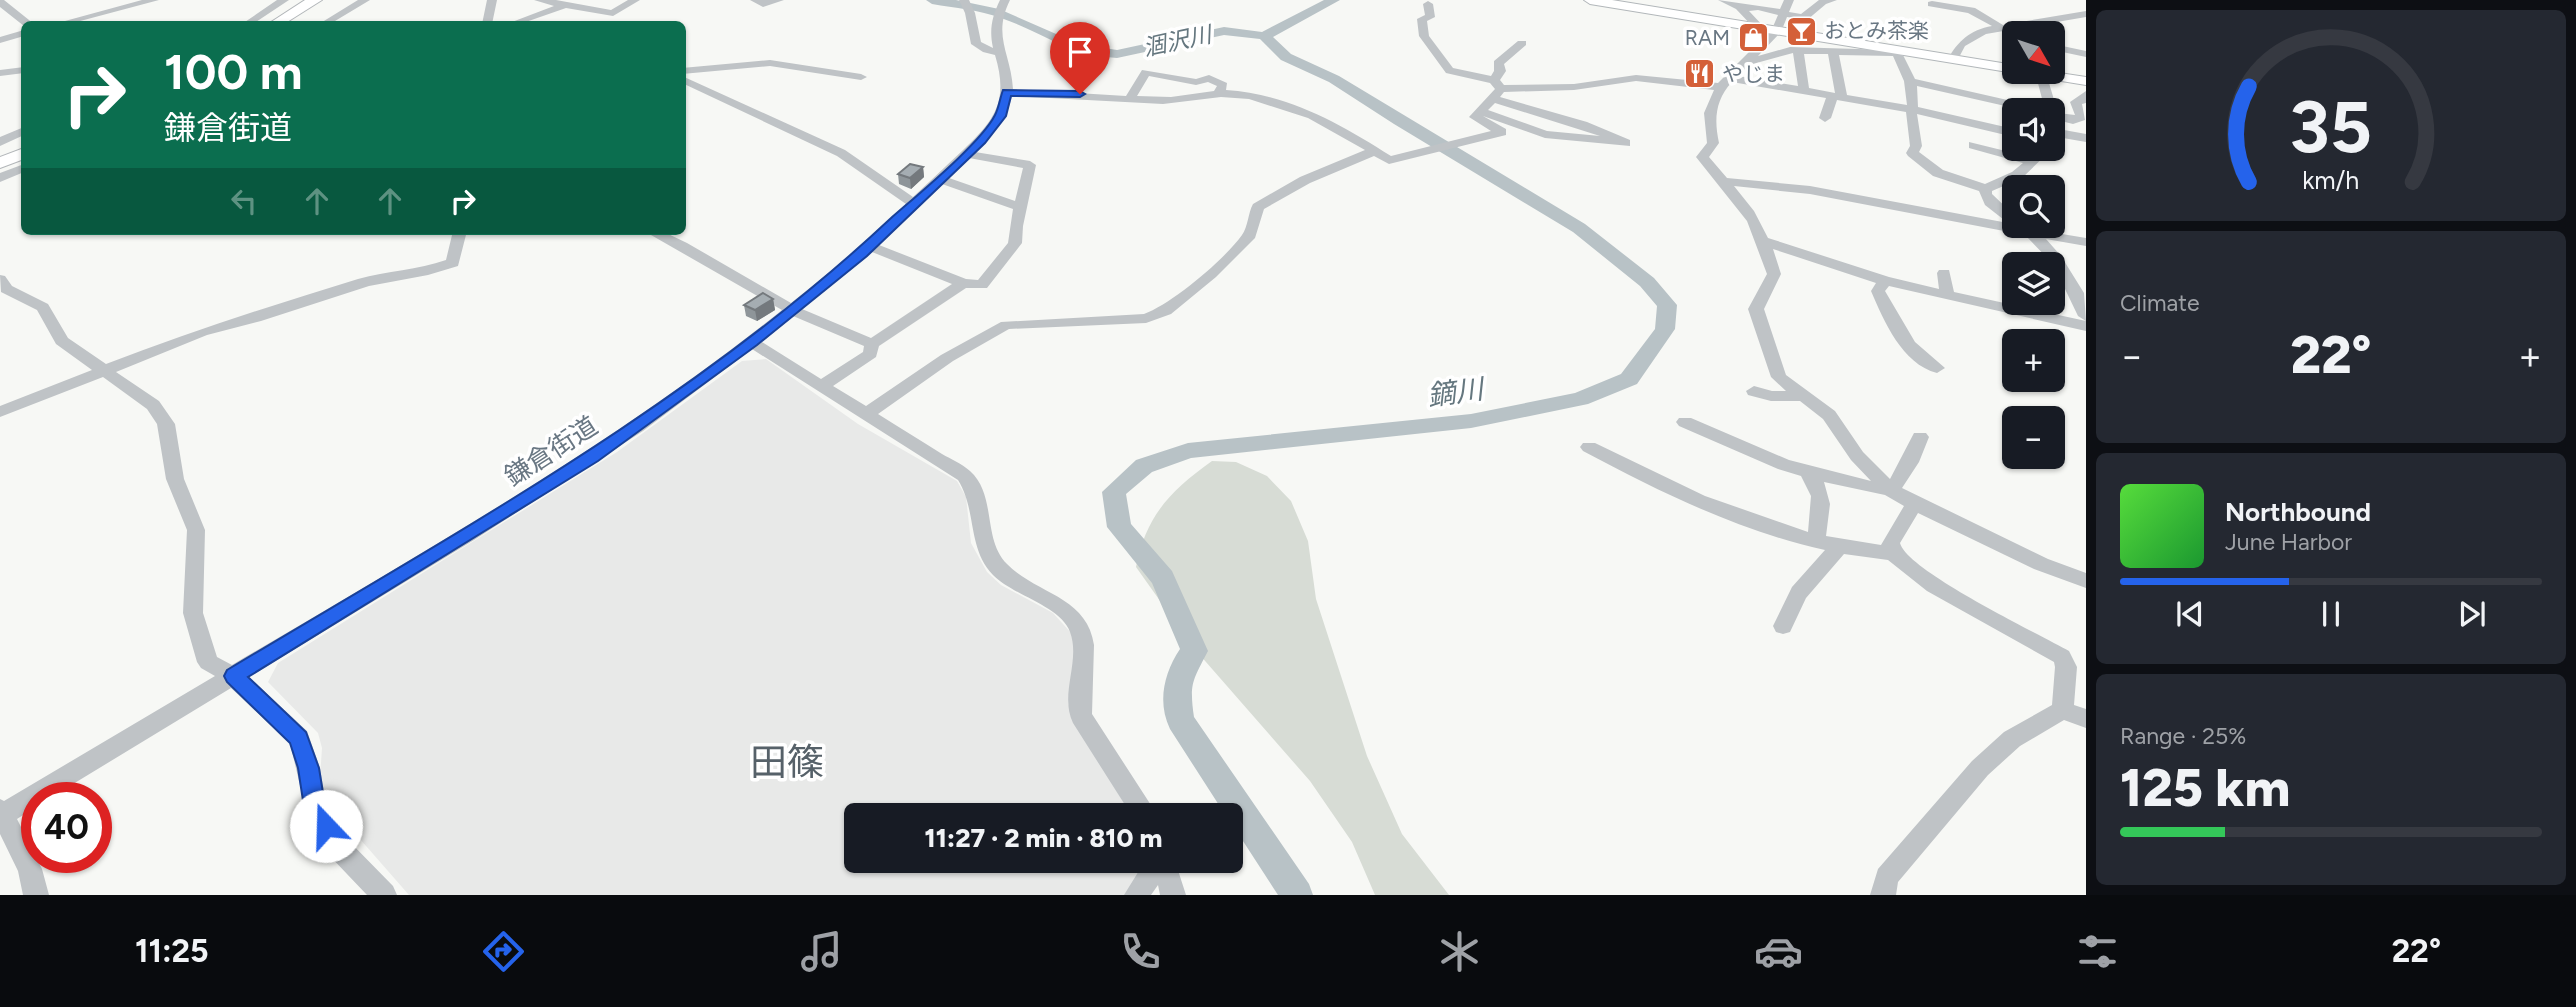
<!DOCTYPE html>
<html lang="en">
<head>
<meta charset="utf-8">
<style>
	body { margin:0; font-family:Figtree,"Noto Sans JP",sans-serif; background:#242831; color:#f1f3f6; height:100vh; display:flex; flex-direction:column; font-size:26px; white-space:nowrap }
	* { box-sizing:border-box; margin:0 }
	p { font-size:23px; color:#9ea1a6 }
	.icon { flex:none; width:38px; height:38px; fill:none; stroke:currentColor; stroke-width:2; stroke-linecap:round; stroke-linejoin:round }
	.map { position:relative; flex:1; overflow:hidden }
	.sheet { display:flex; flex-direction:column; gap:10px; padding:10px; background:#0d0f14; width:490px }
	.sheet>* { flex:none }
	.top-card { position:absolute; left:21px; top:21px; width:665px; height:214px; border-radius:10px; box-shadow:0 2px 5px #0004; background:#0b6e4f; color:#fff; overflow:hidden }
	.needle { width:46px; rotate:129deg }
	.fabs { position:absolute; left:2002px; top:21px; display:grid; gap:14px }
	.fabs a { display:grid; place-items:center; width:63px; height:63px; border-radius:10px; background:#171b24; box-shadow:0 2px 5px #0004; font-size:35px }
	.speed { position:absolute; left:21px; top:782px; display:flex; gap:14px; font-size:35px; font-weight:700; text-align:center }
	.speed>* { display:grid; place-content:center; width:91px; height:91px; border-radius:50%; background:#171b24; box-shadow:0 2px 5px #0004; line-height:1 }
	.speed .limit { border:10px solid #d22; background:#fff; color:#111 }
	.pin { position:absolute; display:grid; place-items:center; width:60px; height:60px; color:#fff; margin:-72px -30px; border-radius:50% 50% 50% 0; rotate:-45deg; box-shadow:0 0 7px #0007 }
	.pin .icon { rotate:45deg }
	.me { position:absolute; width:77px; margin:-38px; rotate:339deg; stroke-linejoin:round; filter:drop-shadow(0 0 5px #0008) }
	.turn { display:flex; align-items:center; gap:24px; height:147px; padding:0 28px; font-size:32px }
	.turn .icon { width:91px; height:91px; stroke-width:2.5 }
	.turn b { display:block; font-size:49px; line-height:60px }
	.lanes { display:flex; align-items:center; height:66px; padding:0 28px; background:#0003; justify-content:center; gap:35px; direction:ltr }
	.lanes .off { opacity:.35 }
	.big { font-size:52px; font-weight:800; line-height:1.1 }
	.sheet .card { flex:1; display:flex; flex-direction:column; justify-content:center; gap:10px; min-width:0; padding:0 24px; border-radius:10px; background:#242831 }
	.sheet .dial { align-items:center; gap:0 }
	.dial svg { height:182px; overflow:visible; fill:none; stroke:#363941; stroke-width:7; stroke-linecap:round; text-anchor:middle }
	.dial text { fill:#f1f3f6; stroke:none }
	.song { display:flex; align-items:center; gap:21px }
	.cover { width:84px; height:84px; border-radius:10px; background:linear-gradient(135deg,hsl(110 70% 55%),hsl(130 70% 35%)) }
	.played { height:7px; border-radius:4px; background:linear-gradient(90deg,#2563eb 40%,#363941 40%) }
	.keys { display:flex; justify-content:space-around; direction:ltr }
	.heat { display:flex; justify-content:space-between; align-items:center; font-size:38px; direction:ltr }
	.charge { height:10px; border-radius:5px; background:linear-gradient(90deg,#34c759 25%,#363941 0) }
	.trip { position:absolute; left:844px; top:803px; width:399px; height:70px; border-radius:10px; background:#171b24; box-shadow:0 2px 5px #0004; font-weight:800; line-height:70px; text-align:center }
	.dock { display:flex; height:112px; justify-content:space-around; align-items:center; background:#090b0e; color:#9ea1a6 }
	.dock .icon { width:49px; height:49px }
	.dock .active { color:#2563eb }
	.dock b { font-size:32px; color:#f1f3f6 }
	main { display:flex; flex:1; min-height:0 }
	.map>svg:first-child { display:block }
	.built { fill:#e8e9e8 }
	.green { fill:#d7dcd5 }
	.lines { fill:none; stroke-linecap:round; stroke-linejoin:round }
	.river { fill:#b8c2c6; fill-rule:evenodd }
	.major-casing { stroke:#b2b7ba; stroke-width:2 }
	.highway-casing { stroke:#b2b6b9; stroke-width:2 }
	.minor { fill:#bfc3c6; fill-rule:evenodd }
	.major { fill:#fff; fill-rule:evenodd }
	.highway { fill:#fff; fill-rule:evenodd }
	.wall { fill:#8e9599 }
	.shaded-wall { fill:#74797d }
	.building { fill:#a5adb2; stroke:#74797d; stroke-width:2 }
	.route { fill:#2563eb; stroke:#184099; stroke-width:2 }
	.labels { text-anchor:middle; stroke-width:7; stroke-linejoin:round; paint-order:stroke }
	.far-poi-label { font-size:21px; fill:#697783; stroke:#fff; text-anchor:start }
	.far-water-label { font-size:23px; font-style:italic; fill:#65777f; stroke:#fff }
	.street-label { font-size:26px; fill:#697783; stroke:#fff }
	.water-label { font-size:28px; font-style:italic; fill:#65777f; stroke:#fff }
	.near-quarter-label { font-size:37px; fill:#566169; stroke:#fff }
</style>
</head>
<body>
<main>
<div class="map">
<svg width="2086" height="895" viewBox="0 0 2086 895">
	<rect width="100%" height="100%" fill="#f7f8f5"/>
	<!-- built -->
	<path class="built" d="M766,359L858,424L957,481L966,497L971,543L987,572L1001,585L1053,613L1073,635L1076,651L1068,704L1071,714L1131,815L856,816V861H1148L1128,895H409L324,798L320,778L322,748L318,733L268,682L278,663L617,452L742,361Z"/>
	<!-- green -->
	<path class="green" d="M1212,461L1236,462L1267,476L1291,501L1308,541L1316,599L1367,756L1402,834L1449,895H1375L1352,842L1310,781L1192,646L1136,567C1146,516 1170,491 1212,461Z"/>
	<g class="lines">
		<!-- river -->
		<path class="river" d="M926,0H956L999,9L1079,44L1117,50L1224,27L1262,32L1324,0H1340L1273,37L1291,54L1339,76L1585,224L1654,278L1677,305L1675,329L1637,384L1588,404L1471,428L1191,458L1152,472L1126,494L1131,524L1172,571L1208,651C1193,680 1189,683 1194,717L1309,884L1313,895H1278L1230,821V816H1226L1170,729C1157,702 1164,673 1180,649L1152,583L1107,527L1102,492L1136,460L1188,443L1471,414L1575,393L1621,374L1655,329L1657,306L1640,286L1573,232L1394,124L1329,82L1281,60L1260,39L1224,35L1117,58C1068,55 1044,33 1001,18C979,10 955,8 932,4Z"/>
		<defs>
			<path id="major" d="M1584,0H1612L2014,65V72H2019L2014,73L1590,4Z
				M2023,72H2053L2086,77V85L2030,76Z"/>
			<path id="highway" d="M305,0H322L284,24H268Z
				M24,148V159L0,168V157Z"/>
		</defs>
		<!-- major casing -->
		<use href="#major" class="major-casing"/>
		<!-- highway casing -->
		<use href="#highway" class="highway-casing"/>
		<!-- minor -->
		<path class="minor" d="M0,0H4L34,24L24,26L0,7Z
			M142,0H159L69,24H54Z
			M277,0H289L253,24H242Z
			M358,0H370L330,24H319Z
			M487,0H497L492,24H482Z
			M534,0H556L611,10L628,0H640L613,16L566,8L520,24H507L554,6Z
			M750,0H784L763,7Z
			M959,0H969L975,13L981,42L993,48C989,29 992,17 1000,0H1010C992,36 1011,53 1013,89L1126,96L1142,70L1196,79L1209,75L1227,83L1226,90C1288,94 1339,123 1391,156L1491,131L1469,117L1495,89L1490,83L1446,73L1419,36L1417,19L1425,15L1423,4L1428,1L1433,4L1435,17L1427,21L1429,36L1453,68L1491,76L1494,71V61L1518,41H1526V45L1504,64L1506,71L1500,80L1504,85L1574,84L1636,75L1718,83L1772,29L1778,15L1758,10L1749,11L1765,28L1756,30L1736,9L1718,0L1780,9L1784,0H1794L1789,12L1801,14L1819,0H1837L1826,4L1807,20L1787,17L1781,32L1758,56L1790,47L1892,50L1901,47L1906,50L1902,53L1915,79L2025,104V110L2014,112V108L1917,86L1918,107L2014,129V137L1917,114L1922,146L1919,152L1943,170L1985,184L2012,172L2023,163L1969,148V142L2030,157L2040,149L2053,148L2022,178L1992,191V194L2014,215V226L2086,238V246L2046,239L2061,256L2084,293L2086,321L2078,316L2053,264L2025,235L1810,194L1734,186L1754,211L1768,238L1889,277L1939,289L1937,273L1939,270H1949L1954,292L2086,321V331L1889,286L1885,291L1915,342L1945,368L1937,373C1902,364 1884,321 1871,291L1876,283L1773,249L1781,274L1764,309L1786,375L1835,411L1863,452L1890,479L1914,433H1926L1929,437L1919,462L1902,488L2048,559L2086,573V588L2034,569L1918,513L1900,543C1907,571 2039,634 2069,651L2077,667L2074,705L2086,709V728L2064,720L2020,746L1988,775L1898,882L1896,895H1870L1878,869L1972,761L2004,732L2052,705L2055,667L2054,662L1927,591L1888,560L1844,554L1806,598L1790,632L1783,634L1776,632L1773,626L1792,587L1825,550C1739,531 1660,492 1583,451L1580,447L1583,443H1595L1705,496L1808,532L1811,496L1801,476L1778,469L1679,426L1676,422L1679,418H1691L1789,460L1871,481L1851,460L1823,419L1800,401H1771L1748,395L1746,391L1754,386L1772,391H1786L1771,377L1748,309L1767,274L1747,221L1696,157L1707,143L1704,113L1714,90L1636,81L1574,90L1504,92L1500,97L1587,122L1630,140V146L1545,138L1483,116L1506,129V135L1389,164L1374,156L1310,183L1264,209L1255,238L1216,277L1171,314L1146,323L1009,329L953,361L878,414C899,427 921,441 942,454C951,459 962,464 970,471C997,495 982,539 1007,564C1036,594 1087,596 1094,645L1092,714L1158,816H1132L1073,723C1059,694 1081,661 1070,632C1061,606 1012,595 993,575C967,548 977,510 958,480L752,349L643,431L474,540L249,677L307,731L320,768L326,805L345,837L393,886L397,895H367L327,853L307,815L290,743L231,688L50,798H37V806L17,819L42,869L49,895H23L18,871L0,834V799L4,801L215,676L201,668L197,662L183,613L187,530L166,479L157,424L147,409L103,377L0,417V406L92,370L56,344L37,310L1,292L0,275L5,276L12,286L48,304L68,338L106,364C189,332 273,305 358,279C387,271 418,270 446,260L453,231H467L458,266L428,275L369,286L261,321L207,335L116,372L159,401L175,424L184,479L205,530L203,613L217,657L232,665C420,554 611,447 782,310L644,231H662L687,243L791,303L857,250L906,204L837,156L682,83V76L845,150L913,197C930,181 946,166 962,151C995,120 1009,101 995,55L983,52L971,44L965,13ZM1793,53L1798,86L1738,76L1749,65ZM1804,54H1828L1835,93L1809,88ZM1839,55L1893,56L1904,81L1907,105L1847,95ZM1149,76L1196,85L1208,82L1217,86L1214,91L1171,97L1137,96ZM1732,82L1826,98L1819,118L1825,122L1831,118L1837,100L1906,112L1910,146L1906,153L1908,156L1933,176L1979,191L1985,205L2008,223L1810,186L1727,178L1709,157L1719,143C1714,120 1715,100 1732,82ZM1012,96L1163,104L1221,97L1249,99L1308,118L1365,150L1300,177L1253,204C1248,213 1248,227 1242,235C1225,259 1172,304 1144,314L1001,322L941,355L866,406L833,386L876,357L879,346L966,288H987L1022,243L1023,226L1036,165L1030,161L975,152C992,135 1007,120 1012,96ZM1495,103L1600,136L1547,131L1488,110ZM969,158L1023,168L1015,201L949,178ZM942,184L1013,209L1008,243L978,280L966,279L879,245ZM872,252L952,284L871,338L802,309ZM793,316L864,346L863,352L821,379L762,342ZM1824,482L1885,495L1904,506L1881,545L1826,536L1830,504Z
			M1932,1L1975,8L2003,25L2086,11V17L1986,34L1965,46L1957,61L1953,62L1948,59C1958,41 1970,30 1992,26L1968,13L1928,6V2Z
			M24,30V36L0,43V37Z
			M2053,44L2086,51V57L2053,50Z
			M770,60L861,74L867,77L861,80L770,66L682,74V68Z
			M24,67V73L0,76V70Z
			M2035,72L2046,73L2058,113L2075,115L2070,102L2086,91V103L2082,104L2085,120L2073,124L2061,121L2064,130L2086,134V142L2063,138L2057,147L2053,148V110H2045Z
			M24,127V135L0,146V137Z
			M24,164V172L0,182V173Z
			M1145,861H1175L1186,895H1160L1158,885L1151,895H1124Z"/>
		<!-- major -->
		<use href="#major" class="major"/>
		<!-- highway -->
		<use href="#highway" class="highway"/>
	</g>
	<!-- wall -->
	<path class="wall" d="M923,167L924,177L911,189L899,184L898,174Z
		M773,299L775,310L757,321L746,316L744,305Z"/>
	<!-- shaded-wall -->
	<path class="shaded-wall" d="M923,167L924,177L911,189L910,178Z
		M773,299L775,310L757,321L755,310Z"/>
	<!-- building -->
	<path class="building" d="M910,164L923,167L910,178L898,174Z
		M763,293L773,299L755,310L744,305Z"/>
	<!-- route -->
	<path class="route" d="M1003,90L1080,91L1085,94L1080,97L1011,96L1006,116L985,143L867,256L757,345L598,461L248,677L306,732L319,768L325,805L336,826L333,833L326,836L318,833L304,807L298,768L290,743L227,682L224,676L227,670C455,533 694,403 890,219C916,196 981,143 995,115C999,107 1000,98 1003,90Z"/>
	<!-- icons -->
	<defs>
		<symbol id="bar-square" viewBox="-11 -11 22 22"><rect x="-9" y="-9" width="18" height="18" rx="4" fill="#d46039" stroke="#fff"/><path d="M-6-5H6L.8 .8V4.5H3.5V6h-7V4.5H-.8V.8Z" fill="#fff"/></symbol>
		<symbol id="shop-square" viewBox="-11 -11 22 22"><rect x="-9" y="-9" width="18" height="18" rx="4" fill="#d46039" stroke="#fff"/><path d="M-5-2.5h2.3a2.7 3.5 0 0 1 5.4 0H5L5.5 6h-11ZM-1.5-2.5h3a1.5 2.3 0 0 0-3 0Z" fill="#fff"/></symbol>
		<symbol id="restaurant-square" viewBox="-11 -11 22 22"><rect x="-9" y="-9" width="18" height="18" rx="4" fill="#d46039" stroke="#fff"/><path d="M-5-6h1v4h1v-4h1v4h1v-4h1v5L-1.5 .5V6h-2V.5L-5-1ZM5-6V6H3V1.5H1.5Q1.5-4 5-6Z" fill="#fff"/></symbol>
	</defs>
	<g fill-rule="evenodd">
		<use href="#bar-square" x="1784" y="14" width="35" height="35"/>
		<use href="#shop-square" x="1736" y="20" width="35" height="35"/>
		<use href="#restaurant-square" x="1682" y="56" width="35" height="35"/>
	</g>
	<g class="labels">
		<!-- far-poi labels -->
		<g class="far-poi-label">
			<text x="1824" y="38">おとみ茶楽</text>
			<text x="1730" y="45" text-anchor="end">RAM</text>
			<text x="1722" y="81">やじま</text>
		</g>
		<!-- far-water labels -->
		<g class="far-water-label">
			<text transform="translate(1177 41) rotate(-12)" y="8">涸沢川</text>
		</g>
		<!-- street labels -->
		<g class="street-label">
			<text transform="translate(551 451) rotate(-33)" y="9">鎌倉街道</text>
		</g>
		<!-- water labels -->
		<g class="water-label">
			<text transform="translate(1455 392) rotate(-8)" y="10">鏑川</text>
		</g>
		<!-- near-quarter labels -->
		<g class="near-quarter-label">
			<text x="787" y="775">田篠</text>
		</g>
	</g>
</svg>
<div class="fabs">
<a><svg class="needle" viewBox="-14 -14 28 28"><path d="M0-13l5 13h-10z" fill="#e53935"/><path d="M0 13l5-13h-10z" fill="#9ea1a6"/></svg></a>
<a><svg class="icon" aria-label="sound" viewBox="0 0 24 24"><path d="M4 9h4l5-4v14l-5-4H4zM17 9q2 3 0 6"/></svg></a>
<a><svg class="icon" aria-label="search" viewBox="0 0 24 24"><circle cx="10" cy="10" r="6"/><path d="M15 15l6 6"/></svg></a>
<a><svg class="icon" aria-label="layers" viewBox="0 0 24 24"><path d="M12 4l9 5-9 5-9-5zM3 14l9 5 9-5"/></svg></a>
<a>+</a>
<a>−</a>
</div>
<div class="speed"><div class="limit">40</div></div>
<div class="pin" style="left:1080px;top:94px;background:#d93025"><svg class="icon" aria-label="arrive" viewBox="0 0 24 24"><path d="M6 21V4h12l-3 4 3 4H6"/></svg></div>
<svg class="me" style="left:326px;top:826px" viewBox="-20 -20 40 40"><circle r="19" fill="#fff"/><path d="M0-13L10 11 0 6-10 11z" fill="#2563eb"/></svg>
<div class="trip">11:27 · 2 min · 810 m</div>
<div class="top-card">
<div class="turn"><svg class="icon" aria-label="right" viewBox="0 0 24 24"><path d="M7 20v-9h11M14 6l5 5-5 5"/></svg><div><b>100 m</b>鎌倉街道</div></div>
<div class="lanes"><svg class="icon off" aria-label="left" viewBox="0 0 24 24"><path d="M17 20v-9H6M10 6l-5 5 5 5"/></svg><svg class="icon off" aria-label="ahead" viewBox="0 0 24 24"><path d="M12 20V5M6 11l6-6 6 6"/></svg><svg class="icon off" aria-label="ahead" viewBox="0 0 24 24"><path d="M12 20V5M6 11l6-6 6 6"/></svg><svg class="icon" aria-label="right" viewBox="0 0 24 24"><path d="M7 20v-9h11M14 6l5 5-5 5"/></svg></div>
</div>
</div>
<section class="sheet">
<div class="card dial"><svg viewBox="0 0 100 80">
<path d="M14 69A42 42 0 1 1 86 69"/>
<path d="M14 69A42 42 0 0 1 14 27" stroke="#2563eb"/>
<text x="50" y="56" font-size="32" font-weight="700">35</text>
<text x="50" y="72" font-size="11">km/h</text>
</svg></div>
<div class="card"><p>Climate</p>
<div class="heat"><a>−</a><b class="big">22°</b><a>+</a></div>
</div>
<div class="card">
<div class="song"><i class="cover"></i><div><b>Northbound</b><p>June Harbor</p></div></div>
<div class="played"></div>
<div class="keys"><svg class="icon" aria-label="previous" viewBox="0 0 24 24"><path d="M18 5L8 12l10 7zM5 5v14"/></svg><svg class="icon" aria-label="pause" viewBox="0 0 24 24"><path d="M8 5v14M16 5v14"/></svg><svg class="icon" aria-label="next" viewBox="0 0 24 24"><path d="M6 5l10 7-10 7zM19 5v14"/></svg></div>
</div>
<div class="card"><p>Range · 25%</p><b class="big">125 km</b><div class="charge"></div></div>
</section>
</main>
<nav class="dock">
<b>11:25</b>
<svg class="icon active" aria-label="directions" viewBox="0 0 24 24"><path d="M12 3l9 9-9 9-9-9zM9 14v-3h6M13 9l2 2-2 2"/></svg>
<svg class="icon" aria-label="music" viewBox="0 0 24 24"><path d="M9 18V5l10-2v13"/><circle cx="6" cy="18" r="3"/><circle cx="16" cy="16" r="3"/></svg>
<svg class="icon" aria-label="phone" viewBox="0 0 24 24"><path d="M5 4h4l2 5-3 2q2 4 5 5l2-3 5 2v4C11 20 4 13 5 4z"/></svg>
<svg class="icon" aria-label="climate" viewBox="0 0 24 24"><path d="M12 3v18M4 7l16 10M4 17L20 7"/></svg>
<svg class="icon" aria-label="car" viewBox="0 0 24 24"><path d="M5 17H2v-5l4-1 3-4h7l3 4 3 1v5h-3M9 17h6M6 11h13"/><circle cx="7" cy="17" r="2"/><circle cx="17" cy="17" r="2"/></svg>
<svg class="icon" aria-label="filters" viewBox="0 0 24 24"><path d="M4 7h16M4 17h16"/><circle cx="9" cy="7" r="2"/><circle cx="15" cy="17" r="2"/></svg>
<b>22°</b>
</nav>
</body>
</html>
